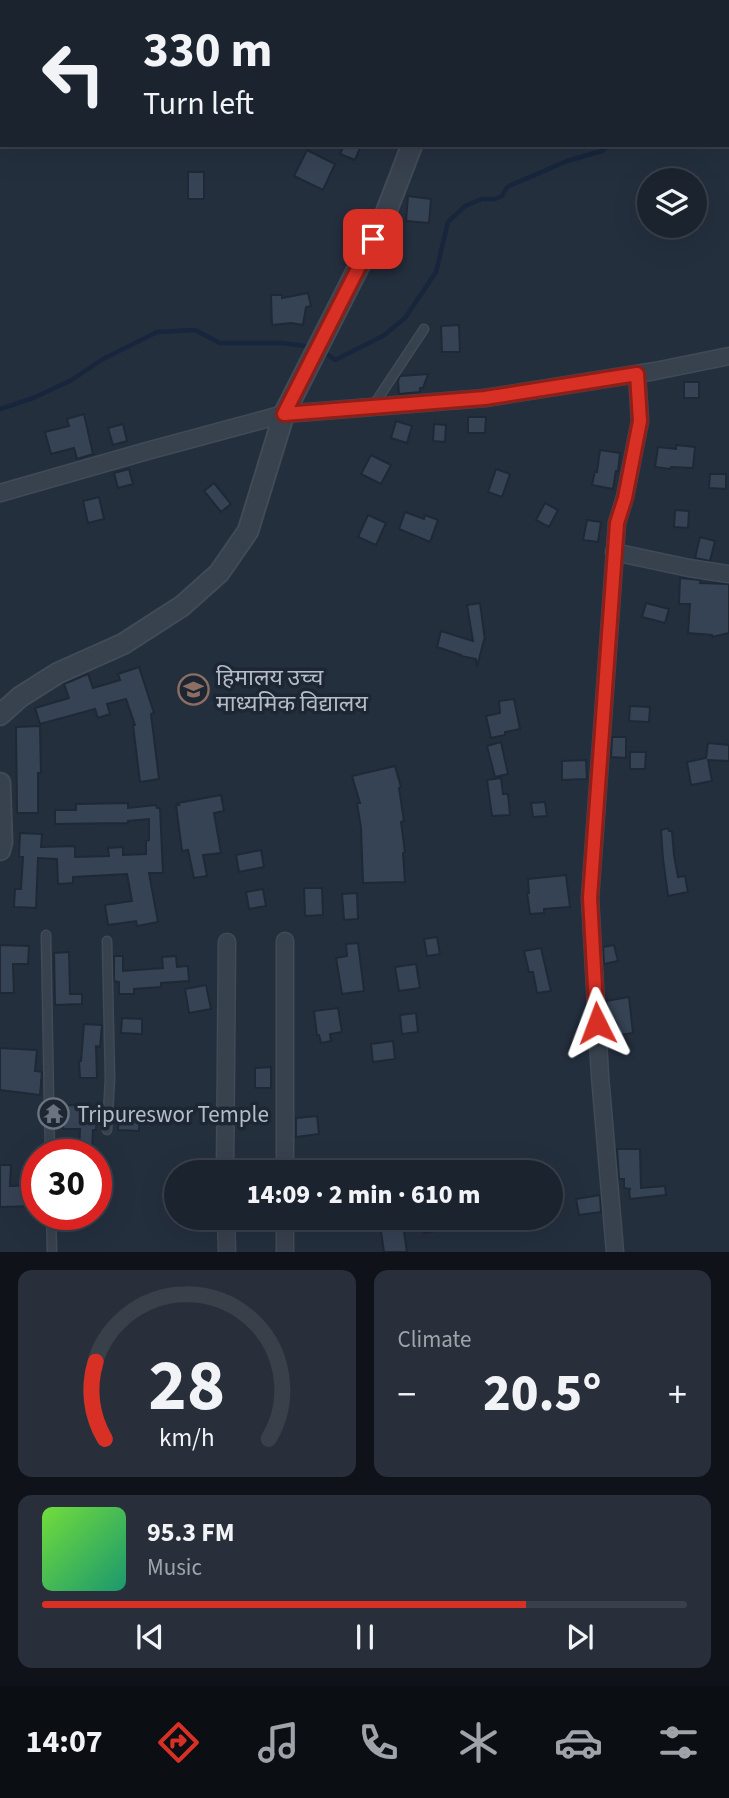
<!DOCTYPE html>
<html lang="en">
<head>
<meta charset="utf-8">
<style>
	body { margin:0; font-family:"Source Sans 3","Noto Sans Devanagari",sans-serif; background:#282f3a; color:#f1f3f6; height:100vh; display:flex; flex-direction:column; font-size:26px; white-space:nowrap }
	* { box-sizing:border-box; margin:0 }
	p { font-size:23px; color:#a0a4aa }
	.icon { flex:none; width:38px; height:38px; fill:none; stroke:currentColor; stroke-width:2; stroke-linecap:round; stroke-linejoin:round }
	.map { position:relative; height:1252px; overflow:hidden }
	.drawer { display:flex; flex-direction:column; gap:18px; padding:18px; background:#0f1319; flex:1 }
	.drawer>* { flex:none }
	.hud { position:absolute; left:0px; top:0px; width:730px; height:147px; box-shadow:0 7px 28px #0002,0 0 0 2px #39404a; background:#1b232e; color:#f1f3f6; overflow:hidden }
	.buttons { position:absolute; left:637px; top:168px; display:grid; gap:14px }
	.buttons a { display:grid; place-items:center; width:70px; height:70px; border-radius:50%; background:#1b232e; box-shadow:0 7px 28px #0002,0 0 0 2px #39404a; font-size:35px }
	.speed { position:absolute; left:21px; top:1139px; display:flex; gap:14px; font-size:35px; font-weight:700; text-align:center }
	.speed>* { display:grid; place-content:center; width:91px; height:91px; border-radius:50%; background:#1b232e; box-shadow:0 7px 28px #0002,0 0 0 2px #39404a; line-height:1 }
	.speed .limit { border:10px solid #d22; background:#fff; color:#111 }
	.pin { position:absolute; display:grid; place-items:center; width:60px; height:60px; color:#fff; margin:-30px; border-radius:14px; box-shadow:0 4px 10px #0006 }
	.me { position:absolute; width:77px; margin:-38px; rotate:357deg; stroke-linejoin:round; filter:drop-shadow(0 0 5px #0008) }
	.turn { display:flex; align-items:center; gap:24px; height:147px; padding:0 28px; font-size:32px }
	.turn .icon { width:91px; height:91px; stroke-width:2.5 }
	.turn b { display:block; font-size:49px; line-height:60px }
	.big { font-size:52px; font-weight:800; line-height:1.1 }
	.drawer .tile { flex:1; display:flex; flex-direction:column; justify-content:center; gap:10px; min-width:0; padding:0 24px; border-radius:14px; background:#282f3a }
	.drawer .dial { align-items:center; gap:0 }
	.dial svg { height:182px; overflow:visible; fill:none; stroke:#39404a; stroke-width:7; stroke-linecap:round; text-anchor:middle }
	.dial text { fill:#f1f3f6; stroke:none }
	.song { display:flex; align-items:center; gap:21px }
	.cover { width:84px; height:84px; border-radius:10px; background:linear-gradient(135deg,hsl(100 70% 55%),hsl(160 70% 35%)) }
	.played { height:7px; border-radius:4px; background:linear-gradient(90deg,#d93025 75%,#39404a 75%) }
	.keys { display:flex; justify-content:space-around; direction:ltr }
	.heat { display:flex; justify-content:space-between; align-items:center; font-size:38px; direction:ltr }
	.drawer .tiles { flex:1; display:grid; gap:18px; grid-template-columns:1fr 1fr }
	.tile:last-child { grid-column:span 2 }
	.trip { position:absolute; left:164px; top:1160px; width:399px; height:70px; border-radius:35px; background:#1b232e; box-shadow:0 7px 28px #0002,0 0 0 2px #39404a; font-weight:800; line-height:70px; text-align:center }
	.menu { display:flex; height:112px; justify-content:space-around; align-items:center; background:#0b0e12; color:#a0a4aa }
	.menu .icon { width:49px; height:49px }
	.menu .active { color:#d93025 }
	.menu b { font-size:32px; color:#f1f3f6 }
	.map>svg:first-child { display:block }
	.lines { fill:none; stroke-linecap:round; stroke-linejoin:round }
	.stream { stroke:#17263c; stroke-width:4.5 }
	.building { fill:#364354; stroke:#1f2835; stroke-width:2 }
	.service-casing { stroke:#414a57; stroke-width:11 }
	.minor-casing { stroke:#414a57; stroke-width:19 }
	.tertiary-casing { stroke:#414a57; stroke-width:23 }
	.service { stroke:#38414e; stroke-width:8 }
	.minor { stroke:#38414e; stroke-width:16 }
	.tertiary { stroke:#38414e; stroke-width:19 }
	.route-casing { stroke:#8d1f18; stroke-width:18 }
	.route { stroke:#d93025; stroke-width:12 }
	.labels { text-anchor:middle; stroke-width:7; stroke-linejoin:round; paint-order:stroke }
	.poi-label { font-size:23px; fill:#b4bcc9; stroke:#1d2633; text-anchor:start }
</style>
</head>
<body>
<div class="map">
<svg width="729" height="1252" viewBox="0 0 729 1252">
	<rect width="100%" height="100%" fill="#242f3e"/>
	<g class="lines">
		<!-- stream -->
		<path class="stream" d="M728,68H729
			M324,352L335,360L383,336L405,318L436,272L448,222L465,206L482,199H495L502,196L507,187L567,161L602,151L610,145
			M0,409L33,398L70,381L103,359L157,332L195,330L220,343H282L305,346"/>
	</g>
	<!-- building -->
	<path class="building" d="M344,145H361L355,160L340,154Z
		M307,150L335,164L323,190L294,176Z
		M188,172H204V199H188Z
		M408,196L431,199L429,223L406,221Z
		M308,293L311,306L306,307L303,325L291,323L272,325L271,295H282V298Z
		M459,325L460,352H442L441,326Z
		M428,374L423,388H420V392L399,394L398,381L400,376Z
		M684,382H699V398H684Z
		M84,414L93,454L77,459L74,448L51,454L45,432L69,426L67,419Z
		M468,417H486L485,433H468Z
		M396,421L412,426L407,443L391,438Z
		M123,424L127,441L113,445L108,428Z
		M434,424L446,425L445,442L433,441Z
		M676,445L695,447L693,468L671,467L670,469L655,467L658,447L676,449Z
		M600,450L620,453L618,471H616L613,489L592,485L595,471L597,472Z
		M371,455L391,465L381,484L361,474Z
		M129,469L133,484L118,488L114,473Z
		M496,469L510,474L502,497L488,492Z
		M710,474H726V489L709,488Z
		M214,483L231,504L221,512L204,491Z
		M99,497L104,519L88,523L83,501Z
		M545,503L558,510L549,527L536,520Z
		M675,510L689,511L688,528L674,527Z
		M405,512L424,519L425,515L438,520L430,542L399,529Z
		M368,515L386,523L376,545L358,537Z
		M587,520L601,522L598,542L583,540Z
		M700,537L715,541L710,561L695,558Z
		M680,578L701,580L700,583L729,584V633L712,637V635L688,633L690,604H679Z
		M480,603L485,640H484L477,667L476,659L461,656V655L437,647L441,631L473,641L467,605Z
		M646,603L669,609L665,623L642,617Z
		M139,667L154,713L151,714L159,779L140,782L133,725H135L126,699L107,704L110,714L98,718L95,709L40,724L35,708L69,698L64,684L88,674L93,688L120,680L118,674Z
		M514,699L520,729L505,732V735L491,738L486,716L500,713L499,701Z
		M630,706L650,707L649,722L629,721Z
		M40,726L41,773H38V813H17L16,727Z
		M612,737H626V758L611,757Z
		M501,742L508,774L495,777L487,746Z
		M708,743L729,745V761L708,760L712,781L691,785L687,762L706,758Z
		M630,752H646L645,769H630Z
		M586,760L587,779L562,780V761Z
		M395,766L401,787L399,788L404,821L401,822L405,852L403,853L405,882L363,883L361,828L357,803H360L352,776Z
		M501,778L503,794H508L510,815L492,816L487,780Z
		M221,795L224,811L214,813L221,853L203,855L207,876L194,878L188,850L182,851L176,805H179L178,803Z
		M545,802L547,816L533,817L531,803Z
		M128,803V808L156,805L157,808H160L163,873H149L158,922L137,926L136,921L108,925L105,905L132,901L127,874L73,877V883L58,884L57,859L38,858L36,908L14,907L15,889H21L23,857H19L20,833L42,834L41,847L75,846V857L109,856L108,848L123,847V855L146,854V841L149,840V819L128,821V823L55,824V810H76V804Z
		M668,828L669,831H672L674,855L678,877L685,876L688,892L668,896L663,859L661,830Z
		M261,850L264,867L239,872L236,855Z
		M566,875L570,907L544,909V913L530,914L527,893H529L528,879Z
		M304,888H322L323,915L305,916Z
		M263,889L266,906L249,909L246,892Z
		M357,893L358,919L344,920L342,894Z
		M437,937L440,954L427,956L424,939Z
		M358,943L364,991L342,994L336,958L347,956L346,944Z
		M0,945L29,946L28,964H13L14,993H0Z
		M614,945L618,961L604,964L603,947Z
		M541,948L551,991L537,993L533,972H529L524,951Z
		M69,952L70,994H82V1004L55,1005L54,953Z
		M114,956H123V971L163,968L162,957L176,956L177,967L188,966L189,981L161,983V987L134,989V994H119V982L114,981Z
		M416,964L420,988L399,991L395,967Z
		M206,985L211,1009L189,1013L185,989Z
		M629,997L633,1033L608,1037L606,1001Z
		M338,1008L342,1032L330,1034L331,1041L321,1043L319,1035H317L314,1011Z
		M416,1013L418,1032L402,1034L400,1015Z
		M122,1018L142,1019V1034L121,1033Z
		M84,1024L102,1025L100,1047L96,1046L97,1078H80L79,1061H81Z
		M393,1041L395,1059L373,1062L371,1044Z
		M0,1048L37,1050L35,1071L42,1072L40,1095L0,1090Z
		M271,1067V1088H255V1068Z
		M64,1105L97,1106L96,1130H93L92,1154L79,1153L80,1129H63Z
		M119,1111L140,1112L139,1131L118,1130Z
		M317,1116L319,1134L296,1137V1118Z
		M617,1149H640L641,1188L665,1186L666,1195L630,1199L629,1189H631L624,1188V1179H619Z
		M0,1165H11L10,1186L37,1185V1206L0,1207Z
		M600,1195L601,1212L579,1215L576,1199Z
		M379,1218H402L407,1252H384Z
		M421,1218H444L446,1229L424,1233Z"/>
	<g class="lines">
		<defs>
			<path id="service" d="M373,406L424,329
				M46,935L50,1155
				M107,1130L110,1079L107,941
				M51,1214L52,1252"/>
			<path id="minor" d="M0,493L147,451L284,414L485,398L655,371L729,356
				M614,552L689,568L729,574
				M285,941V1172
				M225,1172L227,942
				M226,1218L227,1252
				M285,1218V1252
				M615,1252L600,1076L590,898L617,523L625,497L640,421L637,374"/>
			<path id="tertiary" d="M477,2V0
				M0,715L20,697L58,673L123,644L182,606L219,573L248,531L284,414L385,215L412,145
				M0,783L2,842L0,850"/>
		</defs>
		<!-- service casing -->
		<use href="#service" class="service-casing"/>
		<!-- minor casing -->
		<use href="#minor" class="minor-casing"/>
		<!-- tertiary casing -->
		<use href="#tertiary" class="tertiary-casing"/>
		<!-- service -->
		<use href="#service" class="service"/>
		<!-- minor -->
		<use href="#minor" class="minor"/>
		<!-- tertiary -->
		<use href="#tertiary" class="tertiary"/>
	</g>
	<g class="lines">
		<defs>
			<path id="route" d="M373,239L284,414L485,398L637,374L640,421L625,498L617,523L590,898L597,1023"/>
		</defs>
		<!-- route casing -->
		<use href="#route" class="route-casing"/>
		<!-- route -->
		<use href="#route" class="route"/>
	</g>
	<!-- icons -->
	<defs>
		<symbol id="school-ring" viewBox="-11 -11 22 22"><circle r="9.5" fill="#1d2633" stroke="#8d6e63" stroke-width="1.5"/><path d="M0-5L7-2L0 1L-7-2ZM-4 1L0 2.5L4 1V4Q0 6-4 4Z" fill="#8d6e63"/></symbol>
		<symbol id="temple-ring" viewBox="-11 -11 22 22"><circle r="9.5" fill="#1d2633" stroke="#6b7280" stroke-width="1.5"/><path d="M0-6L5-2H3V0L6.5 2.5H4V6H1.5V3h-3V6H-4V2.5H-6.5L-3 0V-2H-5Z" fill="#6b7280"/></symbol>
	</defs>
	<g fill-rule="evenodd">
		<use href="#school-ring" x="176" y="672" width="35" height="35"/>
		<use href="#temple-ring" x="36" y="1096" width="35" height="35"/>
	</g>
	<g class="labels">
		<!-- poi labels -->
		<g class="poi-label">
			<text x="216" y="685">हिमालय उच्च<tspan x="216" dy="26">माध्यमिक विद्यालय</tspan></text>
			<text x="77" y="1122">Tripureswor Temple</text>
		</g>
	</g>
</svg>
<div class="buttons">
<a><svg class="icon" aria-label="layers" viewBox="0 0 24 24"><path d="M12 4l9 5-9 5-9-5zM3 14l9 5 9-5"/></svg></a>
</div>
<div class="speed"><div class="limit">30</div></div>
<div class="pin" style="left:373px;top:239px;background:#d93025"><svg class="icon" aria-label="arrive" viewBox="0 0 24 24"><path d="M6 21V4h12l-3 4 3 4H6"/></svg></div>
<svg class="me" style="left:597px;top:1023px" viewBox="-20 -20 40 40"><path d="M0-17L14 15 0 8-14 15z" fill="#d93025" stroke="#fff" stroke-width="4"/></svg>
<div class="trip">14:09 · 2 min · 610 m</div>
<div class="hud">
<div class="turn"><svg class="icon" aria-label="left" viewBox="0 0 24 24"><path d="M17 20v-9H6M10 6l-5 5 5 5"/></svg><div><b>330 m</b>Turn left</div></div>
</div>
</div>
<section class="drawer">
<div class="tiles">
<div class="tile dial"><svg viewBox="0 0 100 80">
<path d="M14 69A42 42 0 1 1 86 69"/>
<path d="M14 69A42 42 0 0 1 10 35" stroke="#d93025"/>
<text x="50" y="56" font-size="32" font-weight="700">28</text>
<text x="50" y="72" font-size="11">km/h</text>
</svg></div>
<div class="tile"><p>Climate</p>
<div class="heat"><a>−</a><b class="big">20.5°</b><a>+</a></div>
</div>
<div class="tile">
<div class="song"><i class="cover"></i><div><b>95.3 FM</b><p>Music</p></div></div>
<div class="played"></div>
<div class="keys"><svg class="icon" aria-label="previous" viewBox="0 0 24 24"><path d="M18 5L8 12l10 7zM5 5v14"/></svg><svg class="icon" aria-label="pause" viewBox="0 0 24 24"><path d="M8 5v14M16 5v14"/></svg><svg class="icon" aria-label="next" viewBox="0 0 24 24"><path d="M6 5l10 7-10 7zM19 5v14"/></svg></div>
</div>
</div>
</section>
<nav class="menu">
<b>14:07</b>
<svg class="icon active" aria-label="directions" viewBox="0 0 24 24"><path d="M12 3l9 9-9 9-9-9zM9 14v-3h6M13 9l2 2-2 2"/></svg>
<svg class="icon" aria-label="music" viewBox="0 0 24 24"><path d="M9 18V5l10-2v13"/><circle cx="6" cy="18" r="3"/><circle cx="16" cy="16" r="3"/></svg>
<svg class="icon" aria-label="phone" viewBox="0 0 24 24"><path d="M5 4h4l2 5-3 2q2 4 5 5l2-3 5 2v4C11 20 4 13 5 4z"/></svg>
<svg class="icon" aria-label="climate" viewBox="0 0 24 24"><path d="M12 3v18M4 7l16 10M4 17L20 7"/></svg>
<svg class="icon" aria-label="car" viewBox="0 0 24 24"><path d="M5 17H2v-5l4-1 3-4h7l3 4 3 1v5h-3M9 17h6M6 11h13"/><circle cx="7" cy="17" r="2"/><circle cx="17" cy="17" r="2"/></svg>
<svg class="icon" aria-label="filters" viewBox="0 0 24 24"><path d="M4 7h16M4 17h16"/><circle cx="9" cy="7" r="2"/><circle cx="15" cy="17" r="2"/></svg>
</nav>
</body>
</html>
